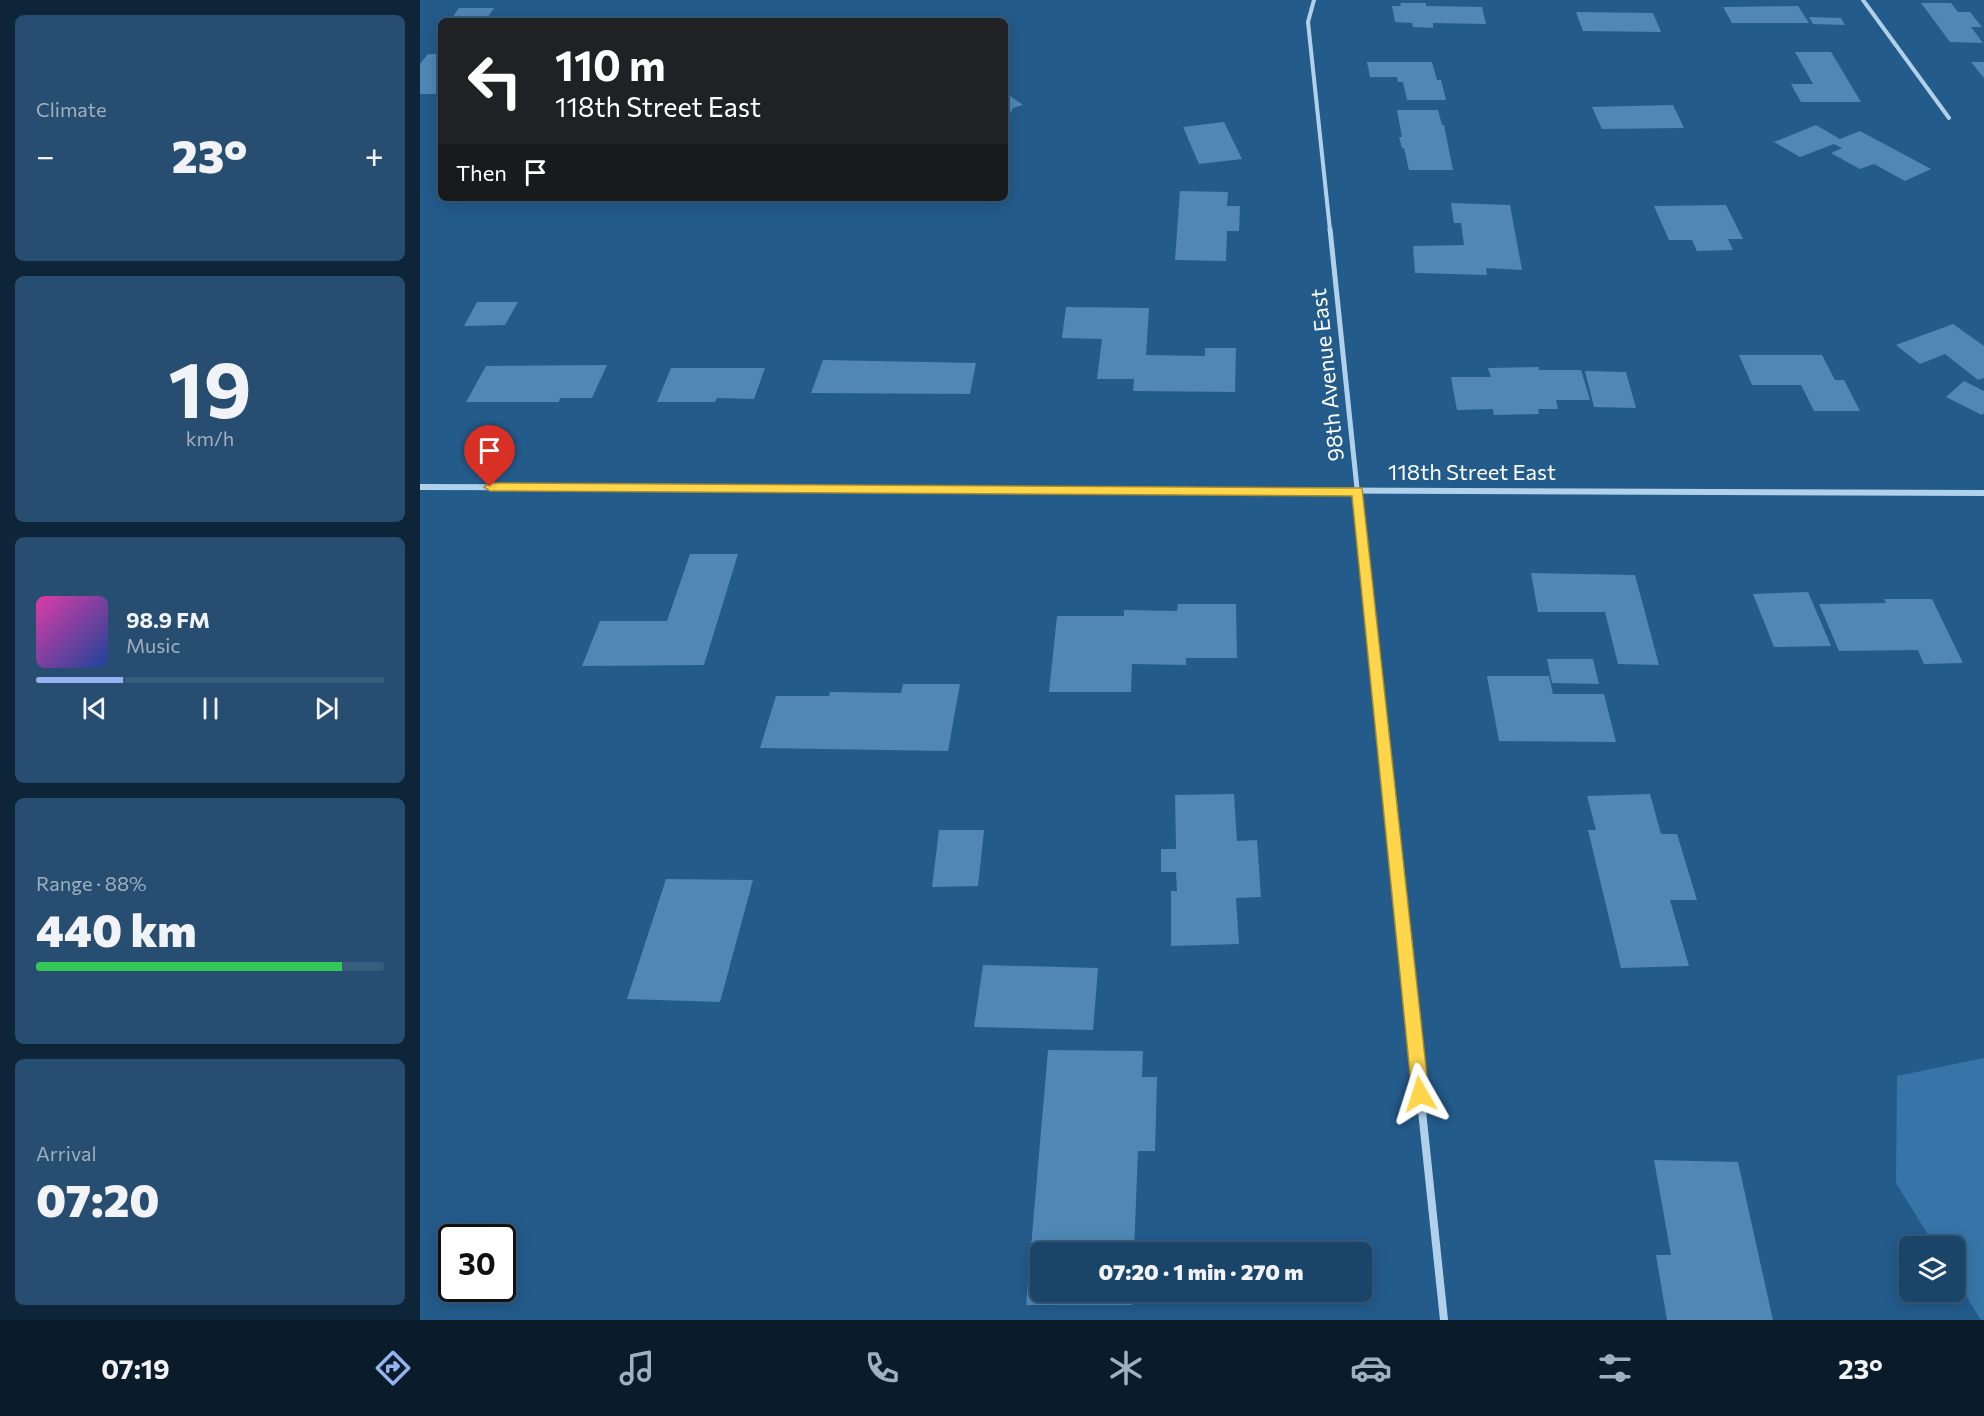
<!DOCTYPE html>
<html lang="en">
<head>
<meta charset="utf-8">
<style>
	body { margin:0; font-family:Commissioner,sans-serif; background:#274e71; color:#f1f3f6; height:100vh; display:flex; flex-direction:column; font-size:22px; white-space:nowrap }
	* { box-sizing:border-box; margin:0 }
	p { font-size:20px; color:#9fb0c0 }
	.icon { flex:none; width:33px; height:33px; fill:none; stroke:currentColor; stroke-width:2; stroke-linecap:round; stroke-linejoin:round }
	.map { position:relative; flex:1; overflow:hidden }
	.sheet { display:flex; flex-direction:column; gap:15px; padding:15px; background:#0e2539; width:420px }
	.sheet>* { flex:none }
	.hud { position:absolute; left:18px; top:18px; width:570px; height:183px; border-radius:9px; box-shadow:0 3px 15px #0003,0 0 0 2px #385c7c; background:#202124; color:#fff; overflow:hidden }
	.tools { position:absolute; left:1479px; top:1236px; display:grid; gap:12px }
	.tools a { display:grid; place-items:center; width:66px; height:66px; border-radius:9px; background:#1a4468; box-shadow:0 3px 15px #0003,0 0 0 2px #385c7c; font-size:30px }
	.speed { position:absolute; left:18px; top:1224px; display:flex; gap:12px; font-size:30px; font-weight:700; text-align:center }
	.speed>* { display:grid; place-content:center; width:78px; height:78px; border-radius:50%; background:#1a4468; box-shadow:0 3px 15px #0003,0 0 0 2px #385c7c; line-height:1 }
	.speed .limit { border:3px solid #111; border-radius:9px; background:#fff; color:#111 }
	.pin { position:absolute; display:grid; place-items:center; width:51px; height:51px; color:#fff; margin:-62px -26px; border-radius:50% 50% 50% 0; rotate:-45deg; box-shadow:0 0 6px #0007 }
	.pin .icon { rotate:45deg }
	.me { position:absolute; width:66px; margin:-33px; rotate:354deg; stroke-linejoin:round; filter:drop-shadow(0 0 4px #0008) }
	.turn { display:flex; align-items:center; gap:21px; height:126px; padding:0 18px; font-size:27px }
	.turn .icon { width:78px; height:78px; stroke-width:2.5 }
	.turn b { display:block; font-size:42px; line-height:51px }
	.then { display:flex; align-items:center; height:57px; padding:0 18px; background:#0003; gap:12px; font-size:22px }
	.big { font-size:45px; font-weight:800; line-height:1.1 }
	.sheet .card { flex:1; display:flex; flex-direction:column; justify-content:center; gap:9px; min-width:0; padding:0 21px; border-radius:9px; background:#274e71 }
	.sheet .dial { align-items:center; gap:0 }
	.dial b { font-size:78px; line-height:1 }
	.song { display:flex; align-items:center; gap:18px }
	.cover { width:72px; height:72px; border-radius:9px; background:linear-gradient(135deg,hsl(320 70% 55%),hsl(220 70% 35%)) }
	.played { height:6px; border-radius:3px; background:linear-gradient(90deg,#95b2f1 25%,#385c7c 25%) }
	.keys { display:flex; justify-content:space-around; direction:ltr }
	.heat { display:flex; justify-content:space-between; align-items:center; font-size:33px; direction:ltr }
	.charge { height:9px; border-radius:4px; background:linear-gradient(90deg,#34c759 88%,#385c7c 0) }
	.trip { position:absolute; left:610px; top:1242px; width:342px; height:60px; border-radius:9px; background:#1a4468; box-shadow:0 3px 15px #0003,0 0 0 2px #385c7c; font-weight:800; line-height:60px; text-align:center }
	.menu { display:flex; height:96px; justify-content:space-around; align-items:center; background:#0a1b2a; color:#9fb0c0 }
	.menu .icon { width:42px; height:42px }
	.menu .selected { color:#95b2f1 }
	.menu b { font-size:27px; color:#f1f3f6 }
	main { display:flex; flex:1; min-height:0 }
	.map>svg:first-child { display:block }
	.green { fill:#3775a8 }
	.building { fill:#5087b4 }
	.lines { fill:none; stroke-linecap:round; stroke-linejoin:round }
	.minor-far3 { stroke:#b1d1eb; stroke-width:4 }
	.minor-far2 { stroke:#b1d1eb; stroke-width:5 }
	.minor-far1 { stroke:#b1d1eb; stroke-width:6 }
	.minor { stroke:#b1d1eb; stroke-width:8 }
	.tertiary { fill:#b1d1eb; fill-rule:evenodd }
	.route { fill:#ffd54a; stroke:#a68a30; stroke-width:1.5 }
	.labels { text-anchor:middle; stroke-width:4.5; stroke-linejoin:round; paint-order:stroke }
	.street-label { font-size:22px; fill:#fff; stroke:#235b8b }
</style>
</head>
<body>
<main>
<section class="sheet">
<div class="card"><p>Climate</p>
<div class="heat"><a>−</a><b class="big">23°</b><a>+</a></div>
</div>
<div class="card dial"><b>19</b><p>km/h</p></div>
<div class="card">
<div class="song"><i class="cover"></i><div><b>98.9 FM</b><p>Music</p></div></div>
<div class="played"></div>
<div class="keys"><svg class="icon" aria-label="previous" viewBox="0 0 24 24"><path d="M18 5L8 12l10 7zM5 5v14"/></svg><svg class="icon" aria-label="pause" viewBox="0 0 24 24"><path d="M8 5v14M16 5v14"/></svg><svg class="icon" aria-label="next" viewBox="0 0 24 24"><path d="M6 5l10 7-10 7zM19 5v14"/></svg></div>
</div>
<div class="card"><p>Range · 88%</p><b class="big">440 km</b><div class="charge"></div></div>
<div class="card"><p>Arrival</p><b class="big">07:20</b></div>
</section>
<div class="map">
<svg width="1564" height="1320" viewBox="0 0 1564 1320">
	<rect width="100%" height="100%" fill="#235b8b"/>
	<!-- green -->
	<path class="green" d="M1564,1058V1320H1561L1535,1278L1534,1246H1515L1476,1183L1477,1076Z"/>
	<!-- building -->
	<path class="building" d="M980,3H1006V6L1062,7L1066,24L1013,23V28L993,27L992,23L975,22L972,6H981Z
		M1501,3H1531L1538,12H1550L1562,27H1551L1563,43L1530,42Z
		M1378,6L1389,23H1312L1303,7Z
		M39,8H74L65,21H30Z
		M1156,12L1233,13L1241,32L1163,31Z
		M1389,17L1421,18L1425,25L1393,24Z
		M1375,52H1411L1441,102H1381L1371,84H1393Z
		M8,54H21V87L16,94H0V64Z
		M947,62H1012L1017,80H1021L1026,100H987L983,82H978L977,77H950Z
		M1551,62H1564V78Z
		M585,92L603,105L593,108L585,124Z
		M1253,105L1264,128L1182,129L1172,107Z
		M977,110H1018L1022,125H1024L1033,170H989L984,148H982L979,137H982Z
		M804,122L822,159L779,164L763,127Z
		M1396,125L1420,139L1440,131L1511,169L1485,181L1454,164L1440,169L1411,153L1422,148L1414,144L1380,157L1354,142Z
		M760,191L808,192L807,206H820L819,231H807L806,261L755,260Z
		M1031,203L1090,205L1102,270L1066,268L1067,275L995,273L993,246L1044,245L1041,223H1034Z
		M1306,205L1323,239H1308L1313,250L1277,251L1272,240H1249L1234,206Z
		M57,302H98L85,325L44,326Z
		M646,307L729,308L726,355L785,356V348H816L815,392L713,391L714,379H677L682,339L642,338Z
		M1533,324L1564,346V378L1558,380L1525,354L1500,364L1476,345Z
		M1319,355H1402L1415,380H1424L1440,411H1394L1381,385H1332Z
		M403,360L556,363L550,394L391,393Z
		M187,365L172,398H140L139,402H46L66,366Z
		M1119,367V370H1161L1170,400H1136L1138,409H1118L1119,414L1074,415L1073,409L1037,410L1031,377H1071L1068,368Z
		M251,368H345L334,399L297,398L295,402H237Z
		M1165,371L1206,372L1216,408L1174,407Z
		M1544,381L1564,391V413L1562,415L1526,397Z
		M270,554H318L284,665L162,666L180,621H247Z
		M1111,573L1215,575L1239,665L1198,664L1185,612H1118Z
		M1388,592L1411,646L1354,647L1333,594Z
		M1464,599H1512L1543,663L1504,664L1498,650L1419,651L1399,604L1466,603Z
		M758,604H816L817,658H766V665L712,664L711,692H629L637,616H704V610L757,611Z
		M1127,659H1173L1179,684L1132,683Z
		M1067,676H1129L1133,694H1184L1196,742L1079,741Z
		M483,684H540L528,751L340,748L356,696H409L410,692L481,693Z
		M814,794L817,841L837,840L841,897L816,898L819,944L751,946V891H757L756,872H741V849H756L755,795Z
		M1230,794L1241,834H1257L1277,900H1250L1269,966L1201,968L1168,830H1176L1167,796Z
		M519,830H564L558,886L512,887Z
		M246,879L333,880L300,1002L207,999Z
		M563,965L678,968L673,1030L554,1027Z
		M628,1050L723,1051L722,1077H737L735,1151H718L714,1252H621V1292H713L712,1305H606Z
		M1234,1160L1318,1162L1353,1320H1247L1236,1255H1251Z"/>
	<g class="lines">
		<!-- minor-far3 -->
		<path class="minor-far3" d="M894,0L888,22L910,230
			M1443,0L1529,118"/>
		<!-- minor-far2 -->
		<path class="minor-far2" d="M910,229L940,517"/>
		<!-- minor-far1 -->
		<path class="minor-far1" d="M940,515L977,874"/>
		<!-- minor -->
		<path class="minor" d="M977,873L1024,1320"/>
		<!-- tertiary -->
		<path class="tertiary" d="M0,484L1564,490V496L0,490Z"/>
	</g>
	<!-- route -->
	<path class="route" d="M70,483L942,488L1009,1094L1007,1100L1000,1102L994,1100L992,1094L932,496L70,491L64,487Z"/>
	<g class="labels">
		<!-- street labels -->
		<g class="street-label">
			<text transform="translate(907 375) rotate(-96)" y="8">98th Avenue East</text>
			<text x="1052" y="480">118th Street East</text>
		</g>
	</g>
</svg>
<div class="tools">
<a><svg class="icon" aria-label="layers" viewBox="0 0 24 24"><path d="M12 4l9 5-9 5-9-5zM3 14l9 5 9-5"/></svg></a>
</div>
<div class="speed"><div class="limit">30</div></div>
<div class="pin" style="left:70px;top:487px;background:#d93025"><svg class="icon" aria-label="arrive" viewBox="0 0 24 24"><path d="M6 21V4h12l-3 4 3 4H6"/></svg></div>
<svg class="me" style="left:1000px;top:1094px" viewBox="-20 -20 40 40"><path d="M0-17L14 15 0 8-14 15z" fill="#ffd54a" stroke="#fff" stroke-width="4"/></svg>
<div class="trip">07:20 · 1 min · 270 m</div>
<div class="hud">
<div class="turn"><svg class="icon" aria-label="left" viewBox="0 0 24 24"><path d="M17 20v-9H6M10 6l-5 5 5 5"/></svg><div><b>110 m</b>118th Street East</div></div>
<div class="then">Then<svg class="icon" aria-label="arrive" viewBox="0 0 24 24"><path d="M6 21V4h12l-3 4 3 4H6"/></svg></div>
</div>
</div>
</main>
<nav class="menu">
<b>07:19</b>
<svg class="icon selected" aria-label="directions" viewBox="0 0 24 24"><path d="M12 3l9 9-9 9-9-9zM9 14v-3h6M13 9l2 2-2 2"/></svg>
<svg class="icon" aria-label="music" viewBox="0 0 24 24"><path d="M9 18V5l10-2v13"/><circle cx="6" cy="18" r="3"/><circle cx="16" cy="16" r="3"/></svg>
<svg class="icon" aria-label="phone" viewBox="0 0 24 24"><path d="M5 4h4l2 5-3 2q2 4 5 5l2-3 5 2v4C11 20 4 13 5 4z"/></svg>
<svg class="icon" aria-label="climate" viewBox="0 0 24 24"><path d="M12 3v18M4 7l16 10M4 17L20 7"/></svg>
<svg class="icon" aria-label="car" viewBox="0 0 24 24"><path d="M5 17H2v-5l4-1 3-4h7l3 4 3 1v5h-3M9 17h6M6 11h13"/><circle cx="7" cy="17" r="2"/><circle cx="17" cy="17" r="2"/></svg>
<svg class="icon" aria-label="filters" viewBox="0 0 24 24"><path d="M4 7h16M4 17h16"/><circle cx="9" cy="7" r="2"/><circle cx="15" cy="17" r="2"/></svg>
<b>23°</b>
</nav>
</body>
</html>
